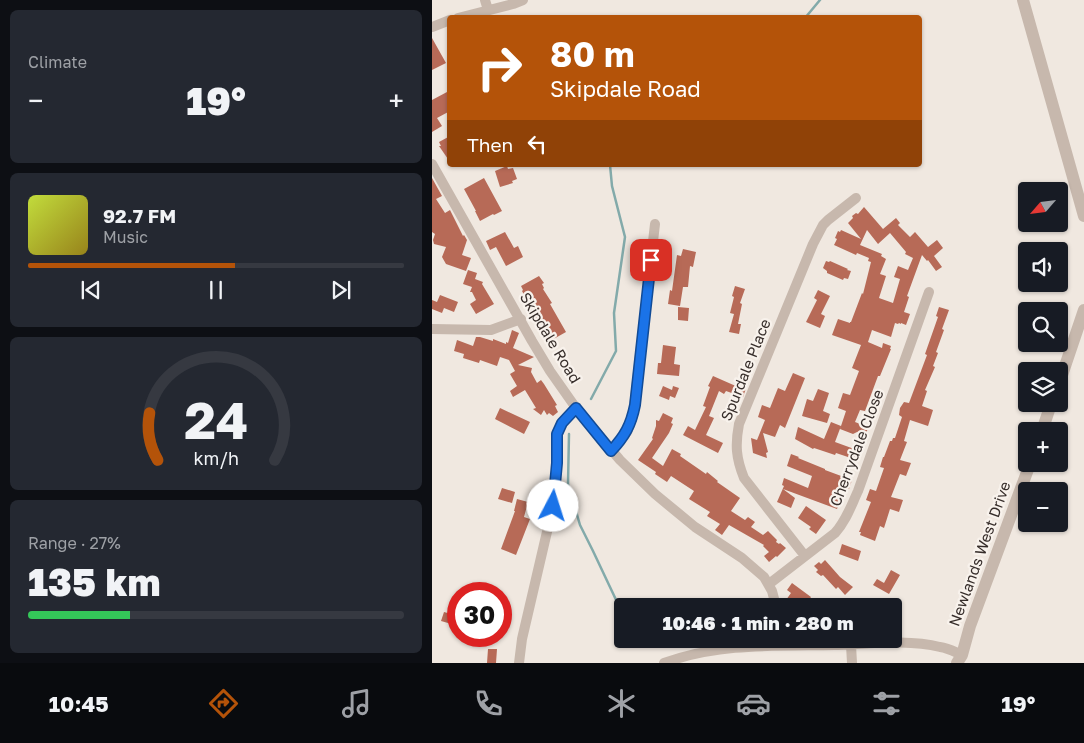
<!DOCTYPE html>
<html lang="en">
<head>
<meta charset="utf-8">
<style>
	body { margin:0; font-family:"Golos Text",sans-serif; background:#242831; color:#f1f3f6; height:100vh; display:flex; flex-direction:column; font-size:19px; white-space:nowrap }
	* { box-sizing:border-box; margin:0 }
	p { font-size:16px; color:#9ea1a6 }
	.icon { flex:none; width:28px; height:28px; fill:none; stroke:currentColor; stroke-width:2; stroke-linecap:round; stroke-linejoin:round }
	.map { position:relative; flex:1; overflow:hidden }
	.details { display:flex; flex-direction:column; gap:10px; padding:10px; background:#0d0f14; width:432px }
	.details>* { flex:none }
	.hud { position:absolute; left:15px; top:15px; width:475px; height:152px; border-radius:5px; box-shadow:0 1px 4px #0004; background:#b45309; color:#fff; overflow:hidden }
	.needle { width:32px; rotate:242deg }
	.controls { position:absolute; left:586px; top:182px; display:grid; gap:10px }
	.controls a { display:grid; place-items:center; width:50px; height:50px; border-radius:5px; background:#171b24; box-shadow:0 1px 4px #0004; font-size:25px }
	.speed { position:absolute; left:15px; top:582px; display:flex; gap:10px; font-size:25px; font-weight:700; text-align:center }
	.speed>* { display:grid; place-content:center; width:65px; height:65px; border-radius:50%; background:#171b24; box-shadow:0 1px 4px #0004; line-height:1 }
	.speed .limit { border:8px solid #d22; background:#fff; color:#111 }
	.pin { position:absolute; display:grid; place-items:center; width:42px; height:42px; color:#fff; margin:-21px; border-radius:10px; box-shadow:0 2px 8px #0006 }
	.me { position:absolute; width:55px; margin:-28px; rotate:5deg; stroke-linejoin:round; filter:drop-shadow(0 0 4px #0008) }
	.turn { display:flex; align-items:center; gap:18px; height:105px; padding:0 20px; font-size:22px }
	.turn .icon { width:65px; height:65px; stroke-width:2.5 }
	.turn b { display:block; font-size:35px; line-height:42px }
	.then { display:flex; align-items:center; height:48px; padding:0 20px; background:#0003; gap:10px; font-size:19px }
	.big { font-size:38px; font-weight:800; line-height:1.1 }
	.details .card { flex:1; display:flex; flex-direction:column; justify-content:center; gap:8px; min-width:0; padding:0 18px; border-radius:8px; background:#242831 }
	.details .dial { align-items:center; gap:0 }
	.dial svg { height:130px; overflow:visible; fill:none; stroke:#363941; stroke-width:7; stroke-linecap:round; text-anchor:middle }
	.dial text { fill:#f1f3f6; stroke:none }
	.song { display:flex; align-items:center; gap:15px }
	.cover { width:60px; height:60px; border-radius:8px; background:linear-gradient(135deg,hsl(70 70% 55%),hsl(50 70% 35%)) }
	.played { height:5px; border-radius:2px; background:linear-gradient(90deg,#b45309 55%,#363941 55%) }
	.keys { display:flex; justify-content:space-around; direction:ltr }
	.heat { display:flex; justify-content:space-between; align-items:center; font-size:28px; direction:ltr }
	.charge { height:8px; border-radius:4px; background:linear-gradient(90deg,#34c759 27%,#363941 0) }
	.trip { position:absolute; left:182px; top:598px; width:288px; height:50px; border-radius:5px; background:#171b24; box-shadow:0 1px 4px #0004; font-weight:800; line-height:50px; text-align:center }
	.menu { display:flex; height:80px; justify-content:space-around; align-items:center; background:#090b0e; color:#9ea1a6 }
	.menu .icon { width:35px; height:35px }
	.menu .on { color:#b45309 }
	.menu b { font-size:22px; color:#f1f3f6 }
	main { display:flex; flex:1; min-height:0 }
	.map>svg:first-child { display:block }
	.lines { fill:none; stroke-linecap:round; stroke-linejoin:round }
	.stream { stroke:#83aaaa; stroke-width:2.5 }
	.building { fill:#b76a57; fill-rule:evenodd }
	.minor { stroke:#c7b8ad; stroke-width:10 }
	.tertiary { stroke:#c7b8ad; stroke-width:12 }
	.route-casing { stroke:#114b97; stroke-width:12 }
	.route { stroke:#1a73e8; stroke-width:9 }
	.labels { text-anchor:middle; stroke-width:4.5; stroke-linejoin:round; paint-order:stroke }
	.street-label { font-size:15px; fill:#372e2b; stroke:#f8f2ec }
</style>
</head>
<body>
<main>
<section class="details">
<div class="card"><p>Climate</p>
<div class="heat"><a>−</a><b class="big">19°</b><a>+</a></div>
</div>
<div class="card">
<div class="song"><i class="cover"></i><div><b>92.7 FM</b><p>Music</p></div></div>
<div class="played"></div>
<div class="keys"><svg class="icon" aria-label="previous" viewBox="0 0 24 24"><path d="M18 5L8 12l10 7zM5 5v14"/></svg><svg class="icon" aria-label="pause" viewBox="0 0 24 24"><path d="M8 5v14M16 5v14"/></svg><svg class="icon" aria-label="next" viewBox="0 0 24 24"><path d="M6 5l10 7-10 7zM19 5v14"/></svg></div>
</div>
<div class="card dial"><svg viewBox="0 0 100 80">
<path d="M14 69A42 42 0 1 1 86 69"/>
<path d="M14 69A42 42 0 0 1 9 40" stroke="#b45309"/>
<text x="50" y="56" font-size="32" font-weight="700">24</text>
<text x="50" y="72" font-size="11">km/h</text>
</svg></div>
<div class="card"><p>Range · 27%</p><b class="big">135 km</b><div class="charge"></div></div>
</section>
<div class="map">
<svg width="652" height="663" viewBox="0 0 652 663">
	<rect width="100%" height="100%" fill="#f0e8e0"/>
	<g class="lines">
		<!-- stream -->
		<path class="stream" d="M373,18L388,0
			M159,399L184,351L182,313L193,237L180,186L178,165
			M137,434L136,484L148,525L161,551L186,604L188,639"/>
	</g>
	<!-- building -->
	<path class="building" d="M0,38L14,63L0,70Z
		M15,92L18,98V111L5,118L10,126L0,132V100Z
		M18,136V162L7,146H9L7,142Z
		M75,166L76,169L81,168L85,179L80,181L81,183L68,187L63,171Z
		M0,178L10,196L4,199L13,213L18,210L31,236L32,235L35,240L30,255L39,258L34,271L14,264L10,257L14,247L2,244L1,240L3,234L0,232Z
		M52,178L70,211L62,215L61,214L48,221L43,211H44L32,189Z
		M432,207L451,229L464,218L468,223L466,225L478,237L483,232L496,247L505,240L511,248L502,256L510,267L504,271L496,260L495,261L490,255L475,296L477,297L472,312L478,314L474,325L469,323V324L467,323L466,324L463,323L459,337L440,330L436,342L450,348L451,343L459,346L458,349H459L448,376H446L433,411L428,410L423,422L436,427L434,435L425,432L421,434L408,429L414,411L406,408L411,393L418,395L427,371L420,368L429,345L400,335L406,319L418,323V322H419L430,293L431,294L439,262L436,261L437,258L425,253L424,255L402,245L405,239L403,238L406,231L408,232L409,230L429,239L416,223L421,218L420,216L424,213L426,214ZM435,230L446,244L458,233L474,252L473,254L481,258L476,270L466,266L462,277L468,279L461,303L447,298L454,276L448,274L454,259L449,256L450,254L428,245Z
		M73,232L82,248L86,246L91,257L74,266L64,247L58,250L54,241Z
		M251,249L264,252L261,267L258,266L256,287H251L248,306L236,304L238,290L240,291L245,255L249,256Z
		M394,261L397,262L398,261L416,269L415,270L419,271L416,279L412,278L411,280L395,273V271L391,268Z
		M36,270L45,273L43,279L51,282L50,284L62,304L44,314L38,304L44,300L40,292H38L40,287L31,284Z
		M107,276L112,283L110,284L112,288L111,289L120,303L118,304L134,332L118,341L113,333L111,334L94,306L97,304L90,291L91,290L89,286Z
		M303,286L313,289L308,303L310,304L306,324H309L307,334L297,332L302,314L298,313L302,297L300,296Z
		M386,290L398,296L389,314L393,316L388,328L374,322L385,300L382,298Z
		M8,295L26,302L22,312L12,308L10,313L0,309V300L5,302Z
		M246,307L257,308L256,321L246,320Z
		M507,307L517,310L510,329L512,330L504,352L506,353L501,366L503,367L493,390L495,391L490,406L501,410L496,426L478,420L472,441L475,442L468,460L479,463L474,476L468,474L459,497L471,500L467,512L458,509L452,528L448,526L443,541L428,535L429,532H427L439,502L434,500L438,489L444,491L452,468L448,467L451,457H452L458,441H460L461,438H463L470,417L467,415L468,408L472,402L477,403L495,355L493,354L506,317L504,316Z
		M80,330L87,333L81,348L102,357L86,365L100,368L99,372L105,383L109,380L112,384L125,405L123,406L126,412L121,416L117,413L115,415L112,410L109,415L101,409L104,408L93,390L81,397L78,391L85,386L78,374L83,371L77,360L68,357L65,366L48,360L47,363L31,358L32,354L22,351L25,340L41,346L44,337H48L61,341V339L74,344V342L76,343Z
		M231,345L244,347L242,364L248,365L247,376L225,374L226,363H229Z
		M361,373L373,378L353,428L348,425L343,437L331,433L336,452L334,453L335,458L321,453L319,438L325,440L333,420L326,417L330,405L338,408L346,388L353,391Z
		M281,376L306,387V385L314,388L311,397L294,391L292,394L287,391L277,416L282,418L274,435L291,443L286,453L251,435L256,426L263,430L274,407L271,406L278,387L276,386Z
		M231,386L240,390L241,386L247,388L243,398L238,396L237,400L227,396Z
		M386,389L397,393L391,411L398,414L395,423L370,416L375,399L381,401Z
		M68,408L98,422L92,434L63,419Z
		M231,413L241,418L239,423L241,424L237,433L220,458L231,466L240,449L249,454L248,456L274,474L275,472L286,481L285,482L308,498L299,511L313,520L316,517L323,522L319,527L331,535L336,531L345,540L344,542L347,544L348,543L354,548L345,557L344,556L337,562L332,556L337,552L331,546L332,545L297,525L290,535L283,530L288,524L275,516L278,512L257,499L262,491L239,476L235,482L223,474L224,472L206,460L221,439L220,438L224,426V420L227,421Z
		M399,422L409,426L403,442L425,450L422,459L404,453L403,455L382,448L381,449L363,439L366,427L392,439Z
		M359,454L367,457L366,458L393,469V470L420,480L417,489L411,487L406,502H408L405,509L351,489L363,498L359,508L345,502L352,486L350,485L352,478L376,488L380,476L355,466Z
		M70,488L83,492L80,503L66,499Z
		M85,499L96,502L92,517L98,519L84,555L69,549L83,511H82Z
		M374,506L394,520L384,534L377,529L379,527L366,518Z
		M410,544L429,551L426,561L407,554Z
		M393,560L408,577L421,587L413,595L406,587L404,589L391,575L389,576L384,572L386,570L382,566L387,562L389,564Z
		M459,570L468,575L457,594L441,585L445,579L452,583Z
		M43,583L57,588L54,594H36L40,585L42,586Z
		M360,583L379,597L377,600L387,606H353L356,601L354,600L359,593L355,590Z
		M12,612L26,616L23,625L9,621Z
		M56,649H65L64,663H55Z"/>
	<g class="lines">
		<!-- minor -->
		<path class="minor" d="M53,0L56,10
			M26,18L81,4L91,0
			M0,27L18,20
			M0,164L100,341L118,371L144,408L188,460L223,494L263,527L310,558L332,577L340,591L344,606
			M0,329L59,330L89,319
			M179,451L195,432L201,416L223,224
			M373,556L312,478C304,458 303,445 307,424L381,244L391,225L396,220L424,198
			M337,584L403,533C414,521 419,506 426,491L497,292
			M419,645L420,663
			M87,663L90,639L121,506L125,463V434L130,423L144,408
			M232,663C286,643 344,646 402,645C435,644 476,639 508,647C516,648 523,652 530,655"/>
		<!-- tertiary -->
		<path class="tertiary" d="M591,0L652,216
			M628,381L652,310
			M610,431L619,404
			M525,663L530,655L538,626L598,464"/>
	</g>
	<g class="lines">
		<defs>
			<path id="route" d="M121,506L125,463V434L130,423L144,408L179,451C193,436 199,425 203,405L219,260"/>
		</defs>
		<!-- route casing -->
		<use href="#route" class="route-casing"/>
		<!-- route -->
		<use href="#route" class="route"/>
	</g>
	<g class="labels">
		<!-- street labels -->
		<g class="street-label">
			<text transform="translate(118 338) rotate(59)" y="5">Skipdale Road</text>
			<text transform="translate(314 370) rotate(-68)" y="5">Spurdale Place</text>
			<text transform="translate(425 448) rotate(-69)" y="5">Cherrydale Close</text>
			<text transform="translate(548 554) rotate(-70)" y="5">Newlands West Drive</text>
		</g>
	</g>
</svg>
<div class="controls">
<a><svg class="needle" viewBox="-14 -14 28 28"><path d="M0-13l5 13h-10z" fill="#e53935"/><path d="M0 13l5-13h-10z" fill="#9ea1a6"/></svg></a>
<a><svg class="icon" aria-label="sound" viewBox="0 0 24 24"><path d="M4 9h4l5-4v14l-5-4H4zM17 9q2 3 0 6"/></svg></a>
<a><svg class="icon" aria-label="search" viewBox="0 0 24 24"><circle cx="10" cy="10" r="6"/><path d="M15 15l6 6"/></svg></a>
<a><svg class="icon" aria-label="layers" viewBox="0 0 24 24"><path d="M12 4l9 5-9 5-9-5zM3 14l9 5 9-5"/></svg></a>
<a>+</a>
<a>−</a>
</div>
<div class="speed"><div class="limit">30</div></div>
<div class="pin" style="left:219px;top:260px;background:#d93025"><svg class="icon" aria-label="arrive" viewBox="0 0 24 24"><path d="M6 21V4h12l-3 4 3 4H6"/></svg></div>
<svg class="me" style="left:121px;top:506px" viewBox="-20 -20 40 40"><circle r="19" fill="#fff"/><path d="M0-13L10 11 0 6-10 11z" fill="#1a73e8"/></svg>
<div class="trip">10:46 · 1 min · 280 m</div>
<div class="hud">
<div class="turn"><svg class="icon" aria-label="right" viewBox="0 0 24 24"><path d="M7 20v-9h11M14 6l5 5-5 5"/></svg><div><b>80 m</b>Skipdale Road</div></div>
<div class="then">Then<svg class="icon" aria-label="left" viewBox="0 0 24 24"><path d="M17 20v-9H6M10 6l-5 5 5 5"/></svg></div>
</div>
</div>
</main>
<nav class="menu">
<b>10:45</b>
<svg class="icon on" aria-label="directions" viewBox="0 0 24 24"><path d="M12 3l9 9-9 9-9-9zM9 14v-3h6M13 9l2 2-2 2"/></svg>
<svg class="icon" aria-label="music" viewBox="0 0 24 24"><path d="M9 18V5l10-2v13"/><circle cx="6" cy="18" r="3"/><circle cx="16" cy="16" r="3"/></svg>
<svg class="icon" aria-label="phone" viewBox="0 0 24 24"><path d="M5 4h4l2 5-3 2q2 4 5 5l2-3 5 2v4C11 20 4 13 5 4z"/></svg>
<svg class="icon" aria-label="climate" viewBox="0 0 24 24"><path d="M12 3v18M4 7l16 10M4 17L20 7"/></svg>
<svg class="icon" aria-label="car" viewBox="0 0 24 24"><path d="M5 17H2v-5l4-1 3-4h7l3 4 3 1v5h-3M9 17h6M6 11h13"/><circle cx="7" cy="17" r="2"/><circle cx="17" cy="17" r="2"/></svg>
<svg class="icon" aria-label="filters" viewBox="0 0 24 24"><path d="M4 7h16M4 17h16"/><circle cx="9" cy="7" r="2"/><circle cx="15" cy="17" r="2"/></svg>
<b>19°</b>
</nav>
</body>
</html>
